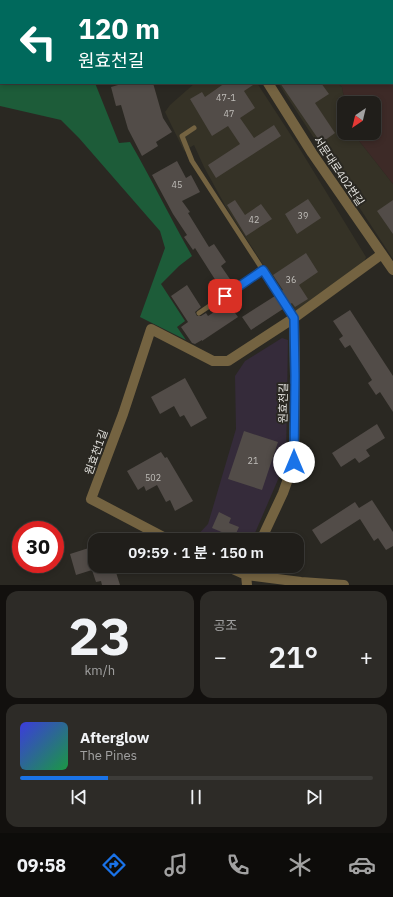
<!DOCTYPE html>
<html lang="ko">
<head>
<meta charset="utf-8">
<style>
	body { margin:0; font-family:"IBM Plex Sans","Noto Sans KR",sans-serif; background:#2d2b27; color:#f1f3f6; height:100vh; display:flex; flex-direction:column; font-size:15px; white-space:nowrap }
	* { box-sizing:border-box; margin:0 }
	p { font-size:13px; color:#a2a2a2 }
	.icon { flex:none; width:22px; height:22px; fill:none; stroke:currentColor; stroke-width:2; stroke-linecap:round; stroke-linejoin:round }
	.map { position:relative; height:585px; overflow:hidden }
	.drawer { display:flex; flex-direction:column; gap:6px; padding:6px; background:#12100e; flex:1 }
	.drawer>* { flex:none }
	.hud { position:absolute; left:0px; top:0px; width:393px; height:84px; box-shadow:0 2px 6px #0003,0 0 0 1px #3d3c39; background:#00695c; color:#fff; overflow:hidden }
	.needle { width:26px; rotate:215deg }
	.tools { position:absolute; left:337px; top:96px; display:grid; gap:8px }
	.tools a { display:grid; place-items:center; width:44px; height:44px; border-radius:8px; background:#201e1a; box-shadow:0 2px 6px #0003,0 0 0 1px #3d3c39; font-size:20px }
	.speed { position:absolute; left:12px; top:521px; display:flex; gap:8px; font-size:20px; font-weight:700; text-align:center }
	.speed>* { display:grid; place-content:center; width:52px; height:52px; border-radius:50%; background:#201e1a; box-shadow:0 2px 6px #0003,0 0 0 1px #3d3c39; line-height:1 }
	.speed .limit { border:6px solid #d22; background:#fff; color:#111 }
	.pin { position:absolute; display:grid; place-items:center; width:34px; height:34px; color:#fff; margin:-17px; border-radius:8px; box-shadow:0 2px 6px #0006 }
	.me { position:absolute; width:44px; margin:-22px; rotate:0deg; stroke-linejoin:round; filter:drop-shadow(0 0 3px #0008) }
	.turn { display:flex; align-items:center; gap:14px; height:84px; padding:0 12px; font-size:18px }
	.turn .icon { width:52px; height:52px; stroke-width:2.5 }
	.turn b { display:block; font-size:28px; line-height:34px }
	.big { font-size:30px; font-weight:600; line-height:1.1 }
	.drawer .widget { flex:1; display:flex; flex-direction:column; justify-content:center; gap:6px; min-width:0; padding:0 14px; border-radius:12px; background:#2d2b27 }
	.drawer .dial { align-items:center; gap:0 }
	.dial b { font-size:52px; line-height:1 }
	.song { display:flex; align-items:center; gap:12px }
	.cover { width:48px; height:48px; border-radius:6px; background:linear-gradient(135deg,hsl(240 70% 55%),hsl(140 70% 35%)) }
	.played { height:4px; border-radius:2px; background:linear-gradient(90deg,#1a73e8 25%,#3d3c39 25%) }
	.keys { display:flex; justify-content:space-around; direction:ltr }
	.heat { display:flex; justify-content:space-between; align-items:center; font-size:22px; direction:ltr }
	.drawer .tiles { flex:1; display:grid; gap:6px; grid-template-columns:1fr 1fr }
	.widget:last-child { grid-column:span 2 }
	.trip { position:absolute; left:88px; top:533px; width:216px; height:40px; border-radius:12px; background:#201e1a; box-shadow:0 2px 6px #0003,0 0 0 1px #3d3c39; font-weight:600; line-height:40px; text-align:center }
	.dock { display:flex; height:64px; justify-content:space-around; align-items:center; background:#0d0c0a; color:#a2a2a2 }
	.dock .icon { width:28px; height:28px }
	.dock .active { color:#1a73e8 }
	.dock b { font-size:18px; color:#f1f3f6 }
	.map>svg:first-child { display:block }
	.commercial { fill:#352b3a }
	.built { fill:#353226 }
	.education { fill:#3d2a27 }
	.green { fill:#1d5c39 }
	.building { fill:#524c48 }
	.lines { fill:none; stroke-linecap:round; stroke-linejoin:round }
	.lane { stroke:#746341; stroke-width:5 }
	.street { stroke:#746341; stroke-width:10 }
	.route-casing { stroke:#114b97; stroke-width:10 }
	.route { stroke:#1a73e8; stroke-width:7 }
	.labels { text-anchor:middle; stroke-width:4; stroke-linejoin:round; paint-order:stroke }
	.number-label { font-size:9px; fill:#c0beba }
	.street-label { font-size:11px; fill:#e5e4e0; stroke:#2a2822 }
</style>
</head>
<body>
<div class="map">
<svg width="393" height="585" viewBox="0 0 393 585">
	<rect width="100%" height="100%" fill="#2a2822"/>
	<!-- commercial -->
	<path class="commercial" d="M282,338L288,340L286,461L252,540H193L208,524L236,429L235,376L245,361Z"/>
	<!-- built -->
	<path class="built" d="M195,83H257L298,146L366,257L364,262L296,312L293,311L226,207L204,167L194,145L184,151L165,112L170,105Z
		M278,83H337L342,87L345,103H344V133H353L393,184V259Z"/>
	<!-- education -->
	<path class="education" d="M246,0H393V184L353,133H374V103H345L342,87L337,83H392V1Z"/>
	<!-- green -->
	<path class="green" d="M0,0H212L1,1V83H95L119,143L130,142C152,180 171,219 192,256L179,266L161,284L185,321L177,327L186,340L140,317L165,248L160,231L79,138L61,120L0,106Z"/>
	<!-- building -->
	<path class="building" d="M125,83H153L163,118L172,132L156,142L158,146L142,156L128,129L121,105L116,106L111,87Z
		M225,83H256L244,91L255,108L240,118L254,138L274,125L281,136L216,178L208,165L240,144L228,126L212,136L190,99L202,92L205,97Z
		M280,83H321L329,94L315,103L335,133L321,143Z
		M177,161L186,178L191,175L200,192L182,201L190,212L188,213L209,247L214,244L226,262L221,266L234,285L223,292L195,248L193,250L184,237L187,235L173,214L152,175Z
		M308,199L321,218L297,234L285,214Z
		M235,200L245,215L261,204L272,219L246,236L227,205Z
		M393,200V234L377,211Z
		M306,253L318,272L299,285L308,299L295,307L292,303L290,304L281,291L283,290L273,275Z
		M187,285L201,307L195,312L197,316H201L206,313L208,316L228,303L238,317L202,341V340L195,344L192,343L181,327L188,322L171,296Z
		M275,296L283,309L251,330L242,317Z
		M350,310L393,376V412L380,392L376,395L368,383L372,380L350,345L345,348L339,339L343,336L333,321Z
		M185,378L207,418L191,427L184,415L180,417L174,406L160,414L151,397Z
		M377,424L385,438L366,450L370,456L359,463L355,458L341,467L332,453Z
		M244,431L278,442L262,490L228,479Z
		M161,452L165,458L167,457L193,501L175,511L170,500L166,502L157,485L146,491L144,486L138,490L127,471Z
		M372,500L393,532V546L386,550L378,538L374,541L360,519L321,544L312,530L355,502L359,508Z
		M219,512L231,518L229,523L239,527L233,540H221L224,533L212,528Z
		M95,546V566H114L120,585H102L101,581L96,582L92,570L76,575L70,554Z"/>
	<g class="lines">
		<!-- lane -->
		<path class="lane" d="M194,128L182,136L192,161L294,318
			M199,313L263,270"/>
		<!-- street -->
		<path class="street" d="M230,0V1
			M268,83L312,153L393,270
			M169,540L91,499L123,414L151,329L213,361H228L294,318L382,254
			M261,540L283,493L294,462L295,376L294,318
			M226,566L246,575L301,582L344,585
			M247,585L246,575L250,566"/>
	</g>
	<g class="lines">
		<defs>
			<path id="route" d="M225,296L263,270L294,318L295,376L294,462"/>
		</defs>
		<!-- route casing -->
		<use href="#route" class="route-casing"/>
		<!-- route -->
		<use href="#route" class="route"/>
	</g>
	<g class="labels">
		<!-- number labels -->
		<g class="number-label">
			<text x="226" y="101">47-1</text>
			<text x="229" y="117">47</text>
			<text x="177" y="188">45</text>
			<text x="303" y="219">39</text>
			<text x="254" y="223">42</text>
			<text x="291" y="283">36</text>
			<text x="253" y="464">21</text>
			<text x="153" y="481">502</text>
		</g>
		<!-- street labels -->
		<g class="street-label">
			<text transform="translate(339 171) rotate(56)" y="4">서문대로402번길</text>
			<text transform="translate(283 403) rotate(-89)" y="4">원효천길</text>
			<text transform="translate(96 452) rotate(-70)" y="4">원효천1길</text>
		</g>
	</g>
</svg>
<div class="tools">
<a><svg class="needle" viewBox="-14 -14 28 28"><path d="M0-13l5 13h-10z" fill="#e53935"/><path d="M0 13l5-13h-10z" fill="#a2a2a2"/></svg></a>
</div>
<div class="speed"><div class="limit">30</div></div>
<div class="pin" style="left:225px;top:296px;background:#d93025"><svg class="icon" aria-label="arrive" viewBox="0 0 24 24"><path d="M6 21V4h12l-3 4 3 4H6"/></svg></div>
<svg class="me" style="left:294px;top:462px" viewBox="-20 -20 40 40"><circle r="19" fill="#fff"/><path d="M0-13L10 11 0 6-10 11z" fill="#1a73e8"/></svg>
<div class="trip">09:59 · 1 분 · 150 m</div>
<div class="hud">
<div class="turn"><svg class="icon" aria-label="left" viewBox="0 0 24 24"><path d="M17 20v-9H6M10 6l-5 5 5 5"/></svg><div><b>120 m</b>원효천길</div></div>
</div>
</div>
<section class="drawer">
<div class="tiles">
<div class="widget dial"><b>23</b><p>km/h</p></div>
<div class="widget"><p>공조</p>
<div class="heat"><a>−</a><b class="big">21°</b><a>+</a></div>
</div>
<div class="widget">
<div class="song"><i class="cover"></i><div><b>Afterglow</b><p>The Pines</p></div></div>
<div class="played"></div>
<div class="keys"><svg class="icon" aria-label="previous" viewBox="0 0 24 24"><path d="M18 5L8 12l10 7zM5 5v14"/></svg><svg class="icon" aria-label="pause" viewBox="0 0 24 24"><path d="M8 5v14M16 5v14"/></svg><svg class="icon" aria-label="next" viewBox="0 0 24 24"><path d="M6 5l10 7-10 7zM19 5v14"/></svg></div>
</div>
</div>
</section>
<nav class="dock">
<b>09:58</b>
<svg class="icon active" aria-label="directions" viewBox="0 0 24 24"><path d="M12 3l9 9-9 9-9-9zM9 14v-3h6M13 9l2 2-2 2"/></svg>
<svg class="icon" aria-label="music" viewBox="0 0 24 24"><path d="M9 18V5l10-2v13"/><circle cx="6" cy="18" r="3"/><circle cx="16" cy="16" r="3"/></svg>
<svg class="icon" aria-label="phone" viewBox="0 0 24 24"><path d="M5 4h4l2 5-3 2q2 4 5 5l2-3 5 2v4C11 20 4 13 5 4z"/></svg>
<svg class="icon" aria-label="climate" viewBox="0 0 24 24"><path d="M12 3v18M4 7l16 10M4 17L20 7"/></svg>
<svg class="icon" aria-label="car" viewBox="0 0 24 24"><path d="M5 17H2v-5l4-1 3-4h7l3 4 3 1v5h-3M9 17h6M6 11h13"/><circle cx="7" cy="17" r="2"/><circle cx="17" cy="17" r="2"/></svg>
</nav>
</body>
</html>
